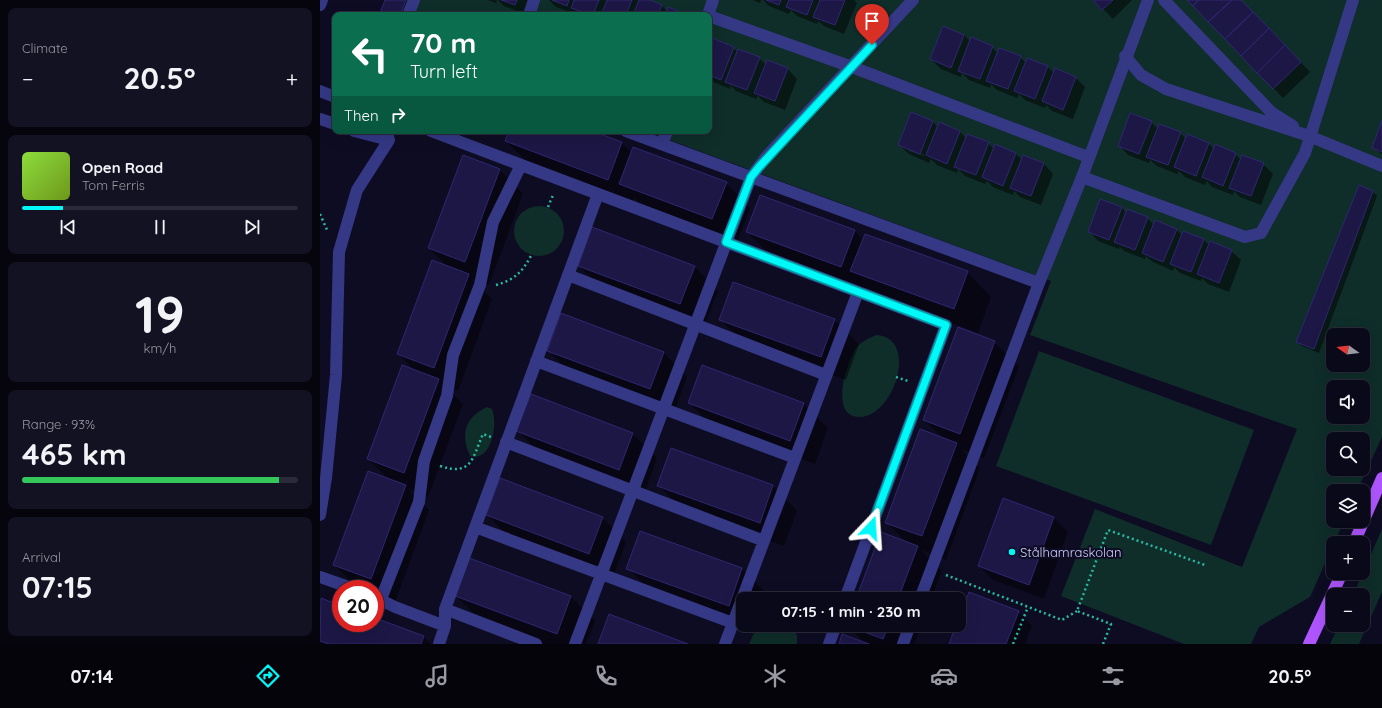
<!DOCTYPE html>
<html lang="en">
<head>
<meta charset="utf-8">
<style>
	body { margin:0; font-family:Quicksand,sans-serif; background:#131223; color:#f1f3f6; height:100vh; display:flex; flex-direction:column; font-size:15px; white-space:nowrap }
	* { box-sizing:border-box; margin:0 }
	p { font-size:13px; color:#999aa2 }
	.icon { flex:none; width:22px; height:22px; fill:none; stroke:currentColor; stroke-width:2; stroke-linecap:round; stroke-linejoin:round }
	.map { position:relative; flex:1; overflow:hidden }
	.details { display:flex; flex-direction:column; gap:8px; padding:8px; background:#06050e; width:320px }
	.details>* { flex:none }
	.top-card { position:absolute; left:12px; top:12px; width:380px; height:122px; border-radius:8px; box-shadow:0 4px 16px #0002,0 0 0 1px #2a2a39; background:#0b6e4f; color:#fff; overflow:hidden }
	.needle { width:26px; rotate:284deg }
	.fabs { position:absolute; left:1006px; top:328px; display:grid; gap:8px }
	.fabs a { display:grid; place-items:center; width:44px; height:44px; border-radius:8px; background:#0a091a; box-shadow:0 4px 16px #0002,0 0 0 1px #2a2a39; font-size:20px }
	.speed { position:absolute; left:12px; top:580px; display:flex; gap:8px; font-size:20px; font-weight:700; text-align:center }
	.speed>* { display:grid; place-content:center; width:52px; height:52px; border-radius:50%; background:#0a091a; box-shadow:0 4px 16px #0002,0 0 0 1px #2a2a39; line-height:1 }
	.speed .limit { border:6px solid #d22; background:#fff; color:#111 }
	.pin { position:absolute; display:grid; place-items:center; width:34px; height:34px; color:#fff; margin:-41px -17px; border-radius:50% 50% 50% 0; rotate:-45deg; box-shadow:0 0 4px #0007 }
	.pin .icon { rotate:45deg }
	.me { position:absolute; width:44px; margin:-22px; rotate:20deg; stroke-linejoin:round; filter:drop-shadow(0 0 3px #0008) }
	.turn { display:flex; align-items:center; gap:14px; height:84px; padding:0 12px; font-size:18px }
	.turn .icon { width:52px; height:52px; stroke-width:2.5 }
	.turn b { display:block; font-size:28px; line-height:34px }
	.then { display:flex; align-items:center; height:38px; padding:0 12px; background:#0003; gap:8px; font-size:15px }
	.big { font-size:30px; font-weight:700; line-height:1.1 }
	.details .card { flex:1; display:flex; flex-direction:column; justify-content:center; gap:6px; min-width:0; padding:0 14px; border-radius:8px; background:#131223 }
	.details .dial { align-items:center; gap:0 }
	.dial b { font-size:52px; line-height:1 }
	.song { display:flex; align-items:center; gap:12px }
	.cover { width:48px; height:48px; border-radius:6px; background:linear-gradient(135deg,hsl(90 70% 55%),hsl(80 70% 35%)) }
	.played { height:4px; border-radius:2px; background:linear-gradient(90deg,#00f8f9 15%,#2a2a39 15%) }
	.keys { display:flex; justify-content:space-around; direction:ltr }
	.heat { display:flex; justify-content:space-between; align-items:center; font-size:22px; direction:ltr }
	.charge { height:6px; border-radius:3px; background:linear-gradient(90deg,#34c759 93%,#2a2a39 0) }
	.trip { position:absolute; left:416px; top:592px; width:230px; height:40px; border-radius:8px; background:#0a091a; box-shadow:0 4px 16px #0002,0 0 0 1px #2a2a39; font-weight:700; line-height:40px; text-align:center }
	.dock { display:flex; height:64px; justify-content:space-around; align-items:center; background:#04040a; color:#999aa2 }
	.dock .icon { width:28px; height:28px }
	.dock .current { color:#00f8f9 }
	.dock b { font-size:18px; color:#f1f3f6 }
	main { display:flex; flex:1; min-height:0 }
	.map>svg:first-child { display:block }
	.green { fill:#0f2d29; fill-rule:evenodd }
	.shadow { fill:#0007; fill-rule:evenodd }
	.building { fill:#1c1745; stroke:#2f2773 }
	.lines { fill:none; stroke-linecap:round; stroke-linejoin:round }
	.path { stroke:#26bba4; stroke-width:2.5; stroke-dasharray:2 3; stroke-linecap:butt }
	.minor { stroke:#343885; stroke-width:12 }
	.major { stroke:#af55ff; stroke-width:12 }
	.route-casing { stroke:#00a1a2; stroke-width:10 }
	.route { stroke:#00f8f9; stroke-width:7 }
	.poi-dot { fill:#00f8f9; stroke:#0e0c23; stroke-width:1.5 }
	.labels { text-anchor:middle; stroke-width:4; stroke-linejoin:round; paint-order:stroke }
	.poi-label { font-size:13px; fill:#cfceff; stroke:#0e0c23; text-anchor:start }
</style>
</head>
<body>
<main>
<section class="details">
<div class="card"><p>Climate</p>
<div class="heat"><a>−</a><b class="big">20.5°</b><a>+</a></div>
</div>
<div class="card">
<div class="song"><i class="cover"></i><div><b>Open Road</b><p>Tom Ferris</p></div></div>
<div class="played"></div>
<div class="keys"><svg class="icon" aria-label="previous" viewBox="0 0 24 24"><path d="M18 5L8 12l10 7zM5 5v14"/></svg><svg class="icon" aria-label="pause" viewBox="0 0 24 24"><path d="M8 5v14M16 5v14"/></svg><svg class="icon" aria-label="next" viewBox="0 0 24 24"><path d="M6 5l10 7-10 7zM19 5v14"/></svg></div>
</div>
<div class="card dial"><b>19</b><p>km/h</p></div>
<div class="card"><p>Range · 93%</p><b class="big">465 km</b><div class="charge"></div></div>
<div class="card"><p>Arrival</p><b class="big">07:15</b></div>
</section>
<div class="map">
<svg width="1062" height="644" viewBox="0 0 1062 644">
	<rect width="100%" height="100%" fill="#0e0c23"/>
	<!-- green -->
	<path class="green" d="M86,0H1062V437L1037,491H1013V521H1024L990,597L939,627L931,644H864L741,596L775,509L922,567L977,429L710,335L731,281L325,131H389V15H80ZM1013,335H1043V365H1013ZM1013,387H1043V417H1013ZM1013,439H1043V469H1013Z
		M194 231a25 25 0 1 1 50 0a25 25 0 1 1-50 0Z
		M556,335C600,337 574,419 538,417C509,415 527,362 536,348C541,342 549,338 556,335Z
		M719,351L934,430L891,545L676,466Z
		M167,407L172,409C178,423 172,463 150,456C140,434 145,417 167,407Z
		M1062,529V592L1039,644H1010L1019,625H1043V595H1033Z
		M442,625H472L477,636V644H429L435,631Z"/>
	<!-- shadow -->
	<path class="shadow" d="M66,0H92L86,15H60Z
		M168,0H177L176,3Z
		M178,0H210L204,14L184,6Z
		M229,0H327L342,6L347,11L367,15H260L258,12L257,15L236,7Z
		M433,0H441L440,3Z
		M443,0H534L537,3L524,34L504,26L498,21L497,24L477,16L471,10L469,14L449,6Z
		M774,0H812L793,19Z
		M868,0H920L990,72L963,98Z
		M644,35L651,42L672,47L678,53L700,57L706,63L707,59L728,67L734,73L756,78L765,87L753,119L732,111L726,105L725,108L705,100L699,94L697,98L677,90L671,84L670,88L649,80L642,73L641,77L621,69L611,59Z
		M413,48L418,52L439,58L446,65L447,61L468,69L477,79L465,110L444,102L438,96L436,99L416,91L411,86L410,89L389,80V49Z
		M612,121L618,127L640,132L646,138L668,143L674,149L675,146L696,154L702,160L724,164L733,174L721,205L700,197L694,191L693,195L673,187L667,181L665,184L645,176L638,169L637,173L617,165L611,159L609,163L589,154L579,145ZM589,149L605,155L604,156L589,151Z
		M831,122L838,129L860,133L866,139L888,143L894,149L915,154L921,160L943,164L953,174L941,205L920,197L914,191L913,195L892,187L887,181L885,185L865,177L859,171L857,174L837,166L830,160L829,163L808,155L799,145Z
		M1062,123V154L1053,148Z
		M190,131H269L301,143L312,153L406,183L430,208L417,243L324,208L314,198L312,204L210,165L186,141Z
		M179,169L203,194L169,285L152,279L172,299L138,391L125,386L143,404L108,497L88,489L109,510L75,602L55,595V589H39L14,565L69,480L48,459L96,372L78,353L129,268L109,248Z
		M1053,192L1057,196L999,353L982,346L977,341Z
		M781,200L802,208L806,213L827,218L834,225L856,229L862,235L863,232L884,240L890,246L911,251L921,260L909,292L888,284L882,278L881,281L860,273L854,267L853,271L833,262L826,256L825,259L804,251L800,247L799,249L778,241L769,231Z
		M535,231L543,240L647,272L671,297L658,333L556,295L547,287L546,291L452,256L427,232Z
		M259,266H374L398,291L384,328L283,290Z
		M400,319L514,320L539,344L526,380L424,344Z
		M674,342L699,366L664,458L641,449L660,468L626,560L601,550L622,571L611,599H537L587,543L566,522L624,439L604,420Z
		M228,350L343,352L367,377L354,412L252,375Z
		M382,367L484,404L508,428L495,464L393,427L369,402Z
		M211,395L313,434L337,458L324,494L222,455L198,431Z
		M351,450L453,486L477,511L464,546L363,510L339,486Z
		M684,499L734,518L748,532L724,599L673,580L659,566Z
		M167,515L282,517L306,542L293,577L191,539Z
		M321,532L422,569L446,593L444,599H423V625H435L433,629L332,593L308,568Z
		M149,559L251,597L275,621L266,644H225L160,620L136,596Z
		M2,600L21,607V623H55V619L104,637L111,644H0V604Z
		M698,612L712,626L705,644H630L639,621Z
		M527,625H602L594,644H546Z"/>
	<!-- building -->
	<path class="building" d="M65,0H86L80,15H59Z
		M181,0H197L195,5Z
		M232,0H249L247,6Z
		M254,0H279L273,15L251,8Z
		M287,0H312L306,15H281Z
		M319,0H330L342,5L338,15H313Z
		M446,0H461L459,5Z
		M469,0H493L487,15L466,7Z
		M500,0H525L515,25L493,17Z
		M773,0H793L782,10Z
		M867,0H878L873,6Z
		M878,0H912L888,22L873,6Z
		M912,0H921L933,12L905,39L888,22Z
		M348,7L369,15H345Z
		M933,12L949,28L921,56L905,39Z
		M623,26L644,35L631,68L610,59Z
		M949,28L965,45L937,73L921,56Z
		M651,37L673,46L660,79L638,71Z
		M392,38L414,47L401,80L389,75V46Z
		M965,45L981,62L953,89L937,73Z
		M679,48L701,56L688,89L666,81Z
		M418,49L440,57L427,90L405,82Z
		M707,58L728,66L715,99L694,91Z
		M447,60L468,68L455,101L434,93Z
		M735,68L756,77L743,110L722,101Z
		M591,112L613,121L600,154L578,145Z
		M810,113L832,121L819,154L798,146Z
		M1062,120V152L1052,148Z
		M619,122L640,131L627,164L606,155Z
		M839,124L861,132L848,165L826,157Z
		M189,131H272L302,142L288,180L185,141Z
		M647,134L669,142L656,175L634,167Z
		M867,134L889,143L876,176L854,167Z
		M675,144L696,153L683,186L662,177Z
		M895,144L916,153L903,186L882,177Z
		M313,147L407,182L392,219L299,184Z
		M143,155L180,169L145,262L108,248Z
		M703,155L724,163L711,196L690,188Z
		M922,155L944,163L931,196L909,188Z
		M1039,185L1053,191L994,349L976,342Z
		M440,195L535,230L521,267L426,232Z
		M780,199L802,207L789,240L768,232Z
		M807,209L828,217L815,250L794,242Z
		M835,220L857,229L843,262L822,253Z
		M272,227L375,266L360,304L258,266Z
		M863,231L884,239L871,272L850,264Z
		M545,234L648,271L634,309L530,271Z
		M890,241L912,250L899,283L877,274Z
		M112,260L149,274L114,368L77,354Z
		M413,282L515,319L501,357L399,320Z
		M241,313L344,352L330,389L227,351Z
		M638,327L675,341L640,434L603,420Z
		M82,365L119,379L84,473L47,459Z
		M382,365L484,403L470,441L368,403Z
		M211,394L313,433L299,470L196,431Z
		M600,429L637,443L602,536L565,523Z
		M351,448L453,485L440,523L337,486Z
		M48,471L86,485L51,579L13,565Z
		M180,478L283,517L269,554L166,515Z
		M683,498L734,517L709,585L658,566Z
		M320,531L422,568L409,606L306,569Z
		M561,532L598,546L578,599H536Z
		M149,558L251,596L237,634L135,596Z
		M649,592L699,611L686,644H629L636,625H639V618Z
		M1,598L21,606V623H55V618L104,636L101,644H9L0,641Z
		M289,614L368,644H278Z
		M526,625H569L563,639Z
		M522,634L549,644H519Z"/>
	<g class="lines">
		<!-- path -->
		<path class="path" d="M228,207L233,195
			M0,214L8,232
			M176,285C195,280 203,271 212,254
			M576,377L588,381
			M120,466C152,476 152,459 163,434L171,437
			M626,575L742,620L757,611
			M427,628L435,631
			M693,644L708,607
			M783,644L791,624L757,611L788,530L885,565"/>
		<!-- minor -->
		<path class="minor" d="M844,0L951,112L973,126
			M0,5L2,0
			M88,15L94,0
			M209,15L214,0
			M388,15L393,0
			M389,16L532,67L768,157
			M805,56L821,75L846,89L989,136L1062,166
			M0,91L15,97
			M0,119L15,124
			M34,131L69,140
			M111,131L626,325L525,599
			M306,131L719,283L600,599
			M342,144L347,131
			M762,177L925,237L941,233L985,153L1033,0
			M248,275L506,375
			M719,283L762,177L828,0
			M216,361L475,458
			M186,442L444,541
			M0,515L6,478L16,375L19,252L37,190L69,140L66,131
			M155,527L413,623
			M0,577L34,589
			M55,597L75,607L125,626
			M61,599L99,502L104,461L127,396L133,355L160,285L173,222L201,165
			M125,609L216,644
			M119,644L125,626V609L278,194
			M255,644L431,177L446,157L593,0
			M405,644L538,292
			M509,644L516,625
			M583,644L590,625"/>
		<!-- major -->
		<path class="major" d="M1034,543L1062,478
			M989,644L1022,573"/>
	</g>
	<g class="lines">
		<defs>
			<path id="route" d="M551,528L626,325L406,242L431,177L439,167L552,45"/>
		</defs>
		<!-- route casing -->
		<use href="#route" class="route-casing"/>
		<!-- route -->
		<use href="#route" class="route"/>
	</g>
	<!-- markers -->
	<circle class="poi-dot" cx="692" cy="552" r="4"/>
	<g class="labels">
		<!-- poi labels -->
		<g class="poi-label">
			<text x="700" y="557">Stålhamraskolan</text>
		</g>
	</g>
</svg>
<div class="fabs">
<a><svg class="needle" viewBox="-14 -14 28 28"><path d="M0-13l5 13h-10z" fill="#e53935"/><path d="M0 13l5-13h-10z" fill="#999aa2"/></svg></a>
<a><svg class="icon" aria-label="sound" viewBox="0 0 24 24"><path d="M4 9h4l5-4v14l-5-4H4zM17 9q2 3 0 6"/></svg></a>
<a><svg class="icon" aria-label="search" viewBox="0 0 24 24"><circle cx="10" cy="10" r="6"/><path d="M15 15l6 6"/></svg></a>
<a><svg class="icon" aria-label="layers" viewBox="0 0 24 24"><path d="M12 4l9 5-9 5-9-5zM3 14l9 5 9-5"/></svg></a>
<a>+</a>
<a>−</a>
</div>
<div class="speed"><div class="limit">20</div></div>
<div class="pin" style="left:552px;top:45px;background:#d93025"><svg class="icon" aria-label="arrive" viewBox="0 0 24 24"><path d="M6 21V4h12l-3 4 3 4H6"/></svg></div>
<svg class="me" style="left:551px;top:528px" viewBox="-20 -20 40 40"><path d="M0-17L14 15 0 8-14 15z" fill="#00f8f9" stroke="#fff" stroke-width="4"/></svg>
<div class="trip">07:15 · 1 min · 230 m</div>
<div class="top-card">
<div class="turn"><svg class="icon" aria-label="left" viewBox="0 0 24 24"><path d="M17 20v-9H6M10 6l-5 5 5 5"/></svg><div><b>70 m</b>Turn left</div></div>
<div class="then">Then<svg class="icon" aria-label="right" viewBox="0 0 24 24"><path d="M7 20v-9h11M14 6l5 5-5 5"/></svg></div>
</div>
</div>
</main>
<nav class="dock">
<b>07:14</b>
<svg class="icon current" aria-label="directions" viewBox="0 0 24 24"><path d="M12 3l9 9-9 9-9-9zM9 14v-3h6M13 9l2 2-2 2"/></svg>
<svg class="icon" aria-label="music" viewBox="0 0 24 24"><path d="M9 18V5l10-2v13"/><circle cx="6" cy="18" r="3"/><circle cx="16" cy="16" r="3"/></svg>
<svg class="icon" aria-label="phone" viewBox="0 0 24 24"><path d="M5 4h4l2 5-3 2q2 4 5 5l2-3 5 2v4C11 20 4 13 5 4z"/></svg>
<svg class="icon" aria-label="climate" viewBox="0 0 24 24"><path d="M12 3v18M4 7l16 10M4 17L20 7"/></svg>
<svg class="icon" aria-label="car" viewBox="0 0 24 24"><path d="M5 17H2v-5l4-1 3-4h7l3 4 3 1v5h-3M9 17h6M6 11h13"/><circle cx="7" cy="17" r="2"/><circle cx="17" cy="17" r="2"/></svg>
<svg class="icon" aria-label="filters" viewBox="0 0 24 24"><path d="M4 7h16M4 17h16"/><circle cx="9" cy="7" r="2"/><circle cx="15" cy="17" r="2"/></svg>
<b>20.5°</b>
</nav>
</body>
</html>
